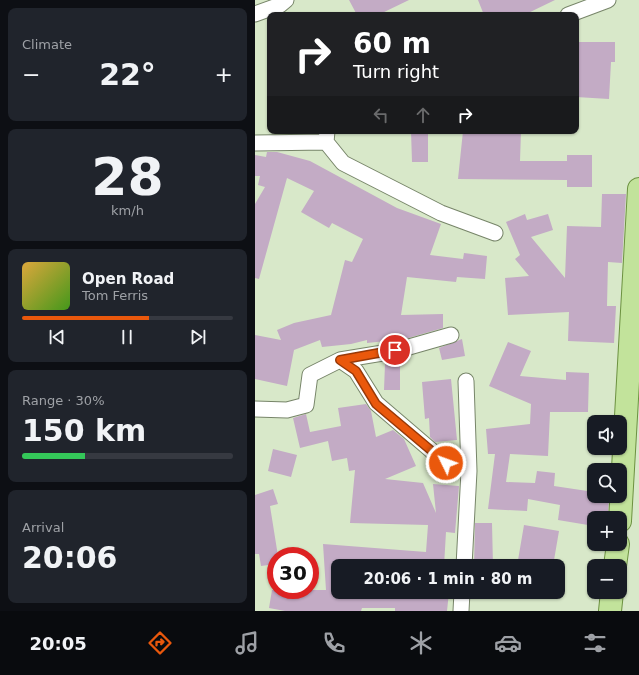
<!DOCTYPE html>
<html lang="en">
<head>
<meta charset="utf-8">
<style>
	body { margin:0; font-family:"DejaVu Sans",sans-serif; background:#20242c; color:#f1f3f6; height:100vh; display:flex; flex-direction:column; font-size:15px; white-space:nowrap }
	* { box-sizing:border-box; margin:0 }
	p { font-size:13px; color:#9ea1a6 }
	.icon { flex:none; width:22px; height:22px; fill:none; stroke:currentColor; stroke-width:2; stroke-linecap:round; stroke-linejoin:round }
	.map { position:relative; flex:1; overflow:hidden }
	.details { display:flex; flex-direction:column; gap:8px; padding:8px; background:#0d0f14; width:255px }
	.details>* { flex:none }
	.banner { position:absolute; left:12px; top:12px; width:312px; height:122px; border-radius:8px; box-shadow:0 1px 3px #0004; background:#202124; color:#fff; overflow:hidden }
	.fabs { position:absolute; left:332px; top:415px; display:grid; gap:8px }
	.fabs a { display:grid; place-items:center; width:40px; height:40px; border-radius:8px; background:#171b24; box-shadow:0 1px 3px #0004; font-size:20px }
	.speed { position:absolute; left:12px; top:547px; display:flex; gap:8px; font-size:20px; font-weight:700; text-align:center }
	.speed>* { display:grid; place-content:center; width:52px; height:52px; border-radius:50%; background:#171b24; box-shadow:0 1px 3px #0004; line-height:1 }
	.speed .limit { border:6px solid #d22; background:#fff; color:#111 }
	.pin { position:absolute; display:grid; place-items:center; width:34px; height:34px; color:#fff; margin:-17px; border:2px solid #fff; border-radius:50%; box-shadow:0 1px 4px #0007 }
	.me { position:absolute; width:44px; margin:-22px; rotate:312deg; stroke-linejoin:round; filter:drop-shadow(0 0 3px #0008) }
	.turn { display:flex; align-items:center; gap:14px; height:84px; padding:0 20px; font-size:18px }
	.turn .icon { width:52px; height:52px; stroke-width:2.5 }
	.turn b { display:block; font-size:28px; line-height:34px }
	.lanes { display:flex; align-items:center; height:38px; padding:0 20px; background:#0003; justify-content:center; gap:20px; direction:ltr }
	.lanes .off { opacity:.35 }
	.big { font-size:30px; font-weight:600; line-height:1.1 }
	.details .widget { flex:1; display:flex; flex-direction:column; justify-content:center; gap:6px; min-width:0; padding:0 14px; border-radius:8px; background:#20242c }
	.details .dial { align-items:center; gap:0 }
	.dial b { font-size:52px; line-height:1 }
	.song { display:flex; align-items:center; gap:12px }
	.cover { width:48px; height:48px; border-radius:6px; background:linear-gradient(135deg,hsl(40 70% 55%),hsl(100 70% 35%)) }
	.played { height:4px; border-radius:2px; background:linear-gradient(90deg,#ea580c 60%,#363941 60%) }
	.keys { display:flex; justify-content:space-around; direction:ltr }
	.heat { display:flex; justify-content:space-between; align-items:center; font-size:22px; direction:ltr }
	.charge { height:6px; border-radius:3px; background:linear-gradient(90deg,#34c759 30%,#363941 0) }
	.trip { position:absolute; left:76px; top:559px; width:234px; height:40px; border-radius:8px; background:#171b24; box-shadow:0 1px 3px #0004; font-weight:600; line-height:40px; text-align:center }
	.tabs { display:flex; height:64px; justify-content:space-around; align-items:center; background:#090b0e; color:#9ea1a6 }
	.tabs .icon { width:28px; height:28px }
	.tabs .current { color:#ea580c }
	.tabs b { font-size:18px; color:#f1f3f6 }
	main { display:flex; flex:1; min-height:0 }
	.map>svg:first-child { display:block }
	.building { fill:#c3abc5 }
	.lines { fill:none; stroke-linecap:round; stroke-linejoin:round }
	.minor-casing { stroke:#778569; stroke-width:17 }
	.primary-casing { stroke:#6c9140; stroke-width:24 }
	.minor { stroke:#fff; stroke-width:15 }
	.primary { stroke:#c2e39b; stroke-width:22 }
	.route-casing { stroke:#983908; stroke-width:10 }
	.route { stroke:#ea580c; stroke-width:7 }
</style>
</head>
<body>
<main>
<section class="details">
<div class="widget"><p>Climate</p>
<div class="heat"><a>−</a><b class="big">22°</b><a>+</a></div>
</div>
<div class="widget dial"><b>28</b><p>km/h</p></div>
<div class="widget">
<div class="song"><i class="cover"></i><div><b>Open Road</b><p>Tom Ferris</p></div></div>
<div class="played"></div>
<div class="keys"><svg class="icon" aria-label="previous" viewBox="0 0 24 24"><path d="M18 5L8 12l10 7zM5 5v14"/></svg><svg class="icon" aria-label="pause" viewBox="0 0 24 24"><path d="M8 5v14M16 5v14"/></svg><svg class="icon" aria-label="next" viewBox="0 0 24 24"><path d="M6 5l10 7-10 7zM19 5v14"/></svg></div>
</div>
<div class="widget"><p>Range · 30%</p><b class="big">150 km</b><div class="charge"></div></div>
<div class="widget"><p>Arrival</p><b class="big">20:06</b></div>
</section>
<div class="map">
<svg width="384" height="611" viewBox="0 0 384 611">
	<rect width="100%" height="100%" fill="#d8e8c9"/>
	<!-- building -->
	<path class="building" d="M94,0H154L123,15H102Z
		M223,0H300L269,15H229Z
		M321,42H360V62H356L354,99L321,97Z
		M156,131H173V162H157Z
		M208,131H266L265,161H312V155H337V187H312V180L203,179Z
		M12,152H22L55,161L142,208L186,224L175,255L208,259L209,253L232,256L230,279L202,277L201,282L152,277L146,315L188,314V328L150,339L112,343V340L96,344L67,347L65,340L39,350L32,386L0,379V335L26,340L22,330L39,323L76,315L90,260L97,262L108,239L77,223L74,228L46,212L59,191L32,178L4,279L0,278V204L10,187L3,185L5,176H0V155L11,157Z
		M347,194H371L367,263L353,262L352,306H361L359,343L313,341L314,312L253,315L250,278L274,276L260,259L265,255L251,222L270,214L272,220L293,214L298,230L276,237L310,278L312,226L346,227Z
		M207,339L210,356L187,360L184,348Z
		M253,342L276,351L265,376L311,380V372L334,373L333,412H295L293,456L255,454L251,482L280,483L282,471L300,473L299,486L339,492V496H354L353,518H339V526L303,520L305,505L273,499L272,511L233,509L240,454H233L231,429L275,424L276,404L234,386Z
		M130,364L145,365V390H129Z
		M196,379L202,440L180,442L175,437L174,418L170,419L167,382Z
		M111,404L116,411L121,437L138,430L149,439L161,466L130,479L168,483L181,513L178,484L204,486L200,533L191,532L189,566H83V592H194L192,611H140V608H107L106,611H30L14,608L17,590H71L68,544L171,552L173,525L95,523L100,470L94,471L92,458L77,461L73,441L45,448L38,418L51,414L55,432L86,426L83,408Z
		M18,449L42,455L36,477L13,471Z
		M18,489L23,504L15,506L23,556H21V564L6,566L4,554H0V495Z
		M220,523H237L238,566H219Z
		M269,525L304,531L298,566H262Z"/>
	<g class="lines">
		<defs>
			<path id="minor" d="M0,14L25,5L31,0
				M313,15L353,0
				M72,131L71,142L88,163L186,213L240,233
				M0,143L71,142
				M85,360L140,351L196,335
				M0,409L32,410L51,405L55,375L85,360L101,371L121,403L191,463L214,471
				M209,566L214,471L211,381
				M206,611L207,592"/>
			<path id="primary" d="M365,521L384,189
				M360,566L363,544
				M355,611L357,592"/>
		</defs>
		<!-- minor casing -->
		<use href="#minor" class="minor-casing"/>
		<!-- primary casing -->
		<use href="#primary" class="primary-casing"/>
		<!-- minor -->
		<use href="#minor" class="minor"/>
		<!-- primary -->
		<use href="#primary" class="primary"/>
	</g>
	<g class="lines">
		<defs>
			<path id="route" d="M140,350L85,360L101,371L121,404L191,463"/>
		</defs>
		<!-- route casing -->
		<use href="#route" class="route-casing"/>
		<!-- route -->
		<use href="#route" class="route"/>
	</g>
</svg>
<div class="fabs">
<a><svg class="icon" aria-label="sound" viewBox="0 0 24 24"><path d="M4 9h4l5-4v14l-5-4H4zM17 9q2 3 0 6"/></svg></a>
<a><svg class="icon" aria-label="search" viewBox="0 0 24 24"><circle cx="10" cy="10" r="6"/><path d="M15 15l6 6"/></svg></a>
<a>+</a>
<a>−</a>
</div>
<div class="speed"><div class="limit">30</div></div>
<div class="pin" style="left:140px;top:350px;background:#d93025"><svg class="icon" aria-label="arrive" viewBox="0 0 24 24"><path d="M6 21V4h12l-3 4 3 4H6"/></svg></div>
<svg class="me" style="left:191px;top:463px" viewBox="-20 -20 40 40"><circle r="17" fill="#ea580c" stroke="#fff" stroke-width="3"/><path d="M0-11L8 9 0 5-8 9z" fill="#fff"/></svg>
<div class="trip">20:06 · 1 min · 80 m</div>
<div class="banner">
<div class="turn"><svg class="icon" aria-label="right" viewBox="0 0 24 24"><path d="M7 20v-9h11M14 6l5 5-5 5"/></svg><div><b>60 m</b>Turn right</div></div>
<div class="lanes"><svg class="icon off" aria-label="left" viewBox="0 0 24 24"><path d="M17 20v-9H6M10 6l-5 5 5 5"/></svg><svg class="icon off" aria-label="ahead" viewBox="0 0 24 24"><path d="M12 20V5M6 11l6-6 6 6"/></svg><svg class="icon" aria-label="right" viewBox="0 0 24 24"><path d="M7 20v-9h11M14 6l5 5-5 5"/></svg></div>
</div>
</div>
</main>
<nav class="tabs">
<b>20:05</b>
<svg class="icon current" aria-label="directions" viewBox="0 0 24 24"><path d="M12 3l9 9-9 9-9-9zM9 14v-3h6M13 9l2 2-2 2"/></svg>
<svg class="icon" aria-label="music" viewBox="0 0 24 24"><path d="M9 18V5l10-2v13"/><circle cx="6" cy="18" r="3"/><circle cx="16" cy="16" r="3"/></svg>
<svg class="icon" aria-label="phone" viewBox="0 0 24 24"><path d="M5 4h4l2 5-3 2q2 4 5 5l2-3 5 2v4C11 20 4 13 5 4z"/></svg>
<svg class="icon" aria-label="climate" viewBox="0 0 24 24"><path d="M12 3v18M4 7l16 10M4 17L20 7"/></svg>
<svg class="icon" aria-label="car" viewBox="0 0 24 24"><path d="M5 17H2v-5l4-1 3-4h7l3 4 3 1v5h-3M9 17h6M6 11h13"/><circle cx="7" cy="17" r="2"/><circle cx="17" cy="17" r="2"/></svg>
<svg class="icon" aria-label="filters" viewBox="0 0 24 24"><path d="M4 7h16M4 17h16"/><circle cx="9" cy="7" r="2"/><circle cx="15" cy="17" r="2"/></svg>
</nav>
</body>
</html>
